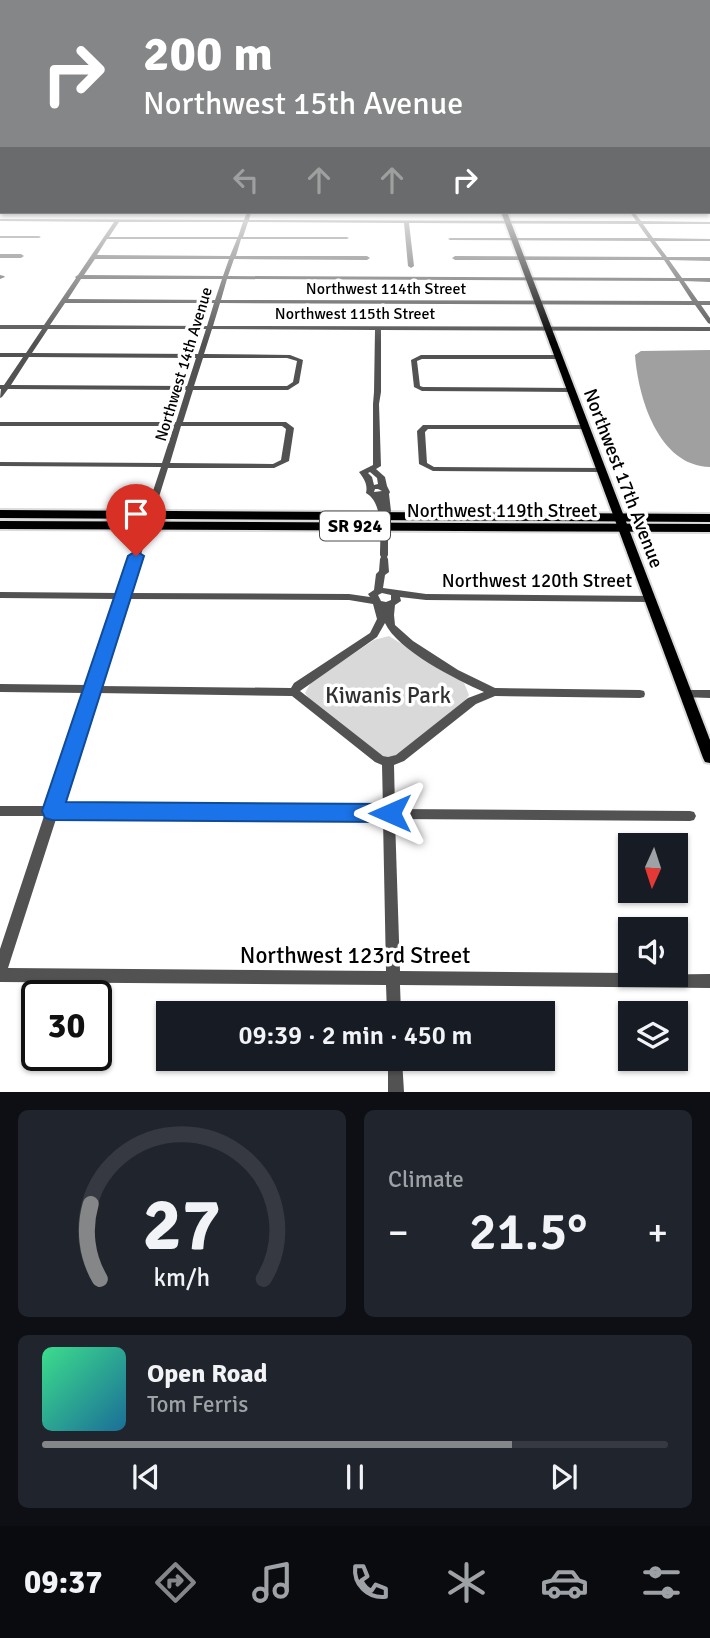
<!DOCTYPE html>
<html lang="en">
<head>
<meta charset="utf-8">
<style>
	body { margin:0; font-family:Signika,sans-serif; background:#20242c; color:#f1f3f6; height:100vh; display:flex; flex-direction:column; font-size:26px; white-space:nowrap }
	* { box-sizing:border-box; margin:0 }
	p { font-size:23px; color:#9ea1a6 }
	.icon { flex:none; width:38px; height:38px; fill:none; stroke:currentColor; stroke-width:2; stroke-linecap:round; stroke-linejoin:round }
	.map { position:relative; height:1092px; overflow:hidden }
	.details { display:flex; flex-direction:column; gap:18px; padding:18px; background:#0d0f14; flex:1 }
	.details>* { flex:none }
	.banner { position:absolute; left:0px; top:0px; width:710px; height:214px; box-shadow:0 2px 5px #0004; background:#858687; color:#fff; overflow:hidden }
	.needle { width:46px; rotate:183deg }
	.controls { position:absolute; left:618px; top:833px; display:grid; gap:14px }
	.controls a { display:grid; place-items:center; width:70px; height:70px; border-radius:0px; background:#171b24; box-shadow:0 2px 5px #0004; font-size:35px }
	.speed { position:absolute; left:21px; top:980px; display:flex; gap:14px; font-size:35px; font-weight:700; text-align:center }
	.speed>* { display:grid; place-content:center; width:91px; height:91px; border-radius:50%; background:#171b24; box-shadow:0 2px 5px #0004; line-height:1 }
	.speed .limit { border:4px solid #111; border-radius:10px; background:#fff; color:#111 }
	.pin { position:absolute; display:grid; place-items:center; width:60px; height:60px; color:#fff; margin:-72px -30px; border-radius:50% 50% 50% 0; rotate:-45deg; box-shadow:0 0 7px #0007 }
	.pin .icon { rotate:45deg }
	.me { position:absolute; width:77px; margin:-38px; rotate:270deg; stroke-linejoin:round; filter:drop-shadow(0 0 5px #0008) }
	.turn { display:flex; align-items:center; gap:24px; height:147px; padding:0 28px; font-size:32px }
	.turn .icon { width:91px; height:91px; stroke-width:2.5 }
	.turn b { display:block; font-size:49px; line-height:60px }
	.lanes { display:flex; align-items:center; height:66px; padding:0 28px; background:#0003; justify-content:center; gap:35px; direction:ltr }
	.lanes .off { opacity:.35 }
	.big { font-size:52px; font-weight:600; line-height:1.1 }
	.details .widget { flex:1; display:flex; flex-direction:column; justify-content:center; gap:10px; min-width:0; padding:0 24px; border-radius:10px; background:#20242c }
	.details .dial { align-items:center; gap:0 }
	.dial svg { height:182px; overflow:visible; fill:none; stroke:#363941; stroke-width:7; stroke-linecap:round; text-anchor:middle }
	.dial text { fill:#f1f3f6; stroke:none }
	.song { display:flex; align-items:center; gap:21px }
	.cover { width:84px; height:84px; border-radius:10px; background:linear-gradient(135deg,hsl(150 70% 55%),hsl(200 70% 35%)) }
	.played { height:7px; border-radius:4px; background:linear-gradient(90deg,#858687 75%,#363941 75%) }
	.keys { display:flex; justify-content:space-around; direction:ltr }
	.heat { display:flex; justify-content:space-between; align-items:center; font-size:38px; direction:ltr }
	.details .tiles { flex:1; display:grid; gap:18px; grid-template-columns:1fr 1fr }
	.widget:last-child { grid-column:span 2 }
	.trip { position:absolute; left:156px; top:1001px; width:399px; height:70px; border-radius:0px; background:#171b24; box-shadow:0 2px 5px #0004; font-weight:600; line-height:70px; text-align:center }
	.menu { display:flex; height:112px; justify-content:space-around; align-items:center; background:#090b0e; color:#9ea1a6 }
	.menu .icon { width:49px; height:49px }
	.menu .on { color:#858687 }
	.menu b { font-size:32px; color:#f1f3f6 }
	.map>svg:first-child { display:block }
	.green { fill:#d9d9d9 }
	.water { fill:#a0a0a0 }
	.lines { fill:none; stroke-linecap:round; stroke-linejoin:round }
	.major-casing { stroke:#dbdbdb; stroke-width:4 }
	.highway-casing { stroke:#dbdbdb; stroke-width:4 }
	.minor { fill:#525252; fill-rule:evenodd }
	.major { fill:#000; fill-rule:evenodd }
	.highway { fill:#000; fill-rule:evenodd }
	.route { fill:#1a73e8; stroke:#114b97; stroke-width:2 }
	.labels { text-anchor:middle; stroke-width:7; stroke-linejoin:round; paint-order:stroke }
	.far-street-label { font-size:16px; fill:#000; stroke:#fff }
	.shield { fill:#fff; stroke:#4c4c4c; stroke-width:2 }
	.shield-label { font-size:18px; font-weight:bold; fill:#000 }
	.street-label { font-size:19px; fill:#000; stroke:#fff }
	.near-park-label { font-size:23px; fill:#303030; stroke:#fff }
	.near-street-label { font-size:23px; fill:#000; stroke:#fff }
</style>
</head>
<body>
<div class="map">
<svg width="710" height="1092" viewBox="0 0 710 1092">
	<rect width="100%" height="100%" fill="#fff"/>
	<!-- green -->
	<path class="green" d="M389,636L464,683L469,695L465,701L396,756L389,758L381,755L310,700L305,693L311,682L374,640Z"/>
	<!-- water -->
	<path class="water" d="M710,350V467C658,466 638,397 635,355L641,351Z"/>
	<g class="lines">
		<defs>
			<path id="major" d="M501,212H507L710,740V763L705,762L703,758Z"/>
			<path id="highway" d="M0,510L710,514V522L0,518Z
				M0,521L710,524V532L0,529Z"/>
		</defs>
		<!-- major casing -->
		<use href="#major" class="major-casing"/>
		<!-- highway casing -->
		<use href="#highway" class="highway-casing"/>
		<!-- minor -->
		<path class="minor" d="M0,208H2V212H0Z
			M247,212H251L249,220L636,221L630,212H634L641,221L710,222V224H643L653,238L710,239V241H655L667,257H710V261L669,260L682,278H710V282L684,281L698,301H710V305H701L710,318V324L708,323L695,305L220,303L213,326L710,327V331L381,330V392L379,404L381,466L376,469L385,477L387,486L390,492L389,494L391,511L388,516V555L387,557L388,559L389,572L385,575L383,588L426,594L650,596L655,599L650,602L426,600L400,597L401,601L395,605L394,615L395,625L413,641L458,670L495,688L640,690L644,691L645,694L644,697L640,698L495,696L476,704L404,761L394,765L395,809L690,811L694,812L696,816L694,820L690,821L395,819L400,971L630,973V975L710,974V988L400,985L401,1013H387L386,985L0,982V949L44,816H0V806H48L86,693L0,692V684L88,685L117,599L0,598V592L119,593L161,467L0,466V462L162,463L174,426H0V422H176L186,390L8,389L2,397L0,398L1,389H0V385H4L23,357H0V353H26L42,329H0V325H44L76,278L75,277L78,275L114,222L0,221V219L244,220ZM119,222H243L238,237H109ZM248,222L404,223L408,266L411,268L414,266L409,223L638,224L648,238H450L448,239L450,240L650,241L662,257L455,256L452,258L455,260H664L676,278L228,276L234,259L367,260L370,258L367,256H236L241,239H347L349,238L347,237H243ZM107,239H237L230,256L97,255ZM95,259H229L223,276L84,275ZM81,279H222L215,300L68,299ZM227,279L679,281L692,301L221,300ZM65,303H214L207,326L50,325ZM48,329H206L198,354L32,353ZM212,329L375,330L374,392L373,404V465L359,472C364,479 368,484 366,493C384,503 380,537 380,555L381,557L380,559L379,571L376,574L374,590L368,594L370,597L349,594L129,593L168,468H274L289,461L294,428L286,422H183L193,390H288L299,383L303,360L290,355L204,354ZM29,357L196,358L187,386L11,385ZM203,358H287L297,361L293,382L287,386H194ZM181,426H282L286,429L281,460L273,464L170,463ZM370,472L377,478L378,484L374,485L372,477L368,473ZM375,489H378L382,491L374,492ZM382,593L391,595V600L386,602L381,601L378,595ZM127,599L349,600L373,604L377,619L370,633L294,683L291,688L99,686ZM385,623C397,650 457,680 484,692L468,698L396,755L388,757L383,756L300,691L377,637ZM96,693L292,696L375,762L382,765L383,809L60,806ZM57,816L383,819L386,971L8,968Z
			M0,236H39L41,237L39,238H0Z
			M0,254H21L24,256L21,258H0Z
			M0,275L4,276L5,277L0,279Z
			M421,355H557L560,357L557,359H422L417,361L420,386L423,387L570,388L573,390L570,392L422,391L414,387L411,360Z
			M423,425H587V429H428L425,432L427,463L434,467L602,468L606,470L602,472L433,471L419,464L417,431Z
			M686,690H710V698L682,697L681,694L682,691Z
			M388,1059H402L404,1092H388Z"/>
		<!-- major -->
		<use href="#major" class="major"/>
		<!-- highway -->
		<use href="#highway" class="highway"/>
	</g>
	<!-- sky -->
	<linearGradient id="sky" x2="0" y2="1"><stop stop-color="#8baccb"/><stop offset="0.55" stop-color="#fff"/><stop offset="1" stop-color="#fff" stop-opacity="0"/></linearGradient>
	<rect width="710" height="343" fill="url(#sky)"/>
	<!-- route -->
	<path class="route" d="M136,551L144,556L66,802L390,804L397,807L401,813L397,820L390,822L52,820L45,818L42,811L128,556Z"/>
	<g class="labels">
		<!-- far-street labels -->
		<g class="far-street-label">
			<text x="386" y="294">Northwest 114th Street</text>
			<text x="355" y="319">Northwest 115th Street</text>
			<text transform="translate(183 364) rotate(-73)" y="6">Northwest 14th Avenue</text>
		</g>
		<!-- shield labels -->
		<rect class="shield" x="320" y="511.5" width="70" height="29" rx="5"/>
		<g class="shield-label">
			<text x="355" y="532">SR 924</text>
		</g>
		<!-- street labels -->
		<g class="street-label">
			<text transform="translate(624 478) rotate(69)" y="7">Northwest 17th Avenue</text>
			<text x="502" y="517">Northwest 119th Street</text>
			<text x="537" y="587">Northwest 120th Street</text>
		</g>
		<!-- near-park labels -->
		<g class="near-park-label">
			<text x="388" y="703">Kiwanis Park</text>
		</g>
		<!-- near-street labels -->
		<g class="near-street-label">
			<text x="355" y="963">Northwest 123rd Street</text>
		</g>
	</g>
</svg>
<div class="controls">
<a><svg class="needle" viewBox="-14 -14 28 28"><path d="M0-13l5 13h-10z" fill="#e53935"/><path d="M0 13l5-13h-10z" fill="#9ea1a6"/></svg></a>
<a><svg class="icon" aria-label="sound" viewBox="0 0 24 24"><path d="M4 9h4l5-4v14l-5-4H4zM17 9q2 3 0 6"/></svg></a>
<a><svg class="icon" aria-label="layers" viewBox="0 0 24 24"><path d="M12 4l9 5-9 5-9-5zM3 14l9 5 9-5"/></svg></a>
</div>
<div class="speed"><div class="limit">30</div></div>
<div class="pin" style="left:136px;top:556px;background:#d93025"><svg class="icon" aria-label="arrive" viewBox="0 0 24 24"><path d="M6 21V4h12l-3 4 3 4H6"/></svg></div>
<svg class="me" style="left:390px;top:813px" viewBox="-20 -20 40 40"><path d="M0-17L14 15 0 8-14 15z" fill="#1a73e8" stroke="#fff" stroke-width="4"/></svg>
<div class="trip">09:39 · 2 min · 450 m</div>
<div class="banner">
<div class="turn"><svg class="icon" aria-label="right" viewBox="0 0 24 24"><path d="M7 20v-9h11M14 6l5 5-5 5"/></svg><div><b>200 m</b>Northwest 15th Avenue</div></div>
<div class="lanes"><svg class="icon off" aria-label="left" viewBox="0 0 24 24"><path d="M17 20v-9H6M10 6l-5 5 5 5"/></svg><svg class="icon off" aria-label="ahead" viewBox="0 0 24 24"><path d="M12 20V5M6 11l6-6 6 6"/></svg><svg class="icon off" aria-label="ahead" viewBox="0 0 24 24"><path d="M12 20V5M6 11l6-6 6 6"/></svg><svg class="icon" aria-label="right" viewBox="0 0 24 24"><path d="M7 20v-9h11M14 6l5 5-5 5"/></svg></div>
</div>
</div>
<section class="details">
<div class="tiles">
<div class="widget dial"><svg viewBox="0 0 100 80">
<path d="M14 69A42 42 0 1 1 86 69"/>
<path d="M14 69A42 42 0 0 1 10 36" stroke="#858687"/>
<text x="50" y="56" font-size="32" font-weight="700">27</text>
<text x="50" y="72" font-size="11">km/h</text>
</svg></div>
<div class="widget"><p>Climate</p>
<div class="heat"><a>−</a><b class="big">21.5°</b><a>+</a></div>
</div>
<div class="widget">
<div class="song"><i class="cover"></i><div><b>Open Road</b><p>Tom Ferris</p></div></div>
<div class="played"></div>
<div class="keys"><svg class="icon" aria-label="previous" viewBox="0 0 24 24"><path d="M18 5L8 12l10 7zM5 5v14"/></svg><svg class="icon" aria-label="pause" viewBox="0 0 24 24"><path d="M8 5v14M16 5v14"/></svg><svg class="icon" aria-label="next" viewBox="0 0 24 24"><path d="M6 5l10 7-10 7zM19 5v14"/></svg></div>
</div>
</div>
</section>
<nav class="menu">
<b>09:37</b>
<svg class="icon on" aria-label="directions" viewBox="0 0 24 24"><path d="M12 3l9 9-9 9-9-9zM9 14v-3h6M13 9l2 2-2 2"/></svg>
<svg class="icon" aria-label="music" viewBox="0 0 24 24"><path d="M9 18V5l10-2v13"/><circle cx="6" cy="18" r="3"/><circle cx="16" cy="16" r="3"/></svg>
<svg class="icon" aria-label="phone" viewBox="0 0 24 24"><path d="M5 4h4l2 5-3 2q2 4 5 5l2-3 5 2v4C11 20 4 13 5 4z"/></svg>
<svg class="icon" aria-label="climate" viewBox="0 0 24 24"><path d="M12 3v18M4 7l16 10M4 17L20 7"/></svg>
<svg class="icon" aria-label="car" viewBox="0 0 24 24"><path d="M5 17H2v-5l4-1 3-4h7l3 4 3 1v5h-3M9 17h6M6 11h13"/><circle cx="7" cy="17" r="2"/><circle cx="17" cy="17" r="2"/></svg>
<svg class="icon" aria-label="filters" viewBox="0 0 24 24"><path d="M4 7h16M4 17h16"/><circle cx="9" cy="7" r="2"/><circle cx="15" cy="17" r="2"/></svg>
</nav>
</body>
</html>
